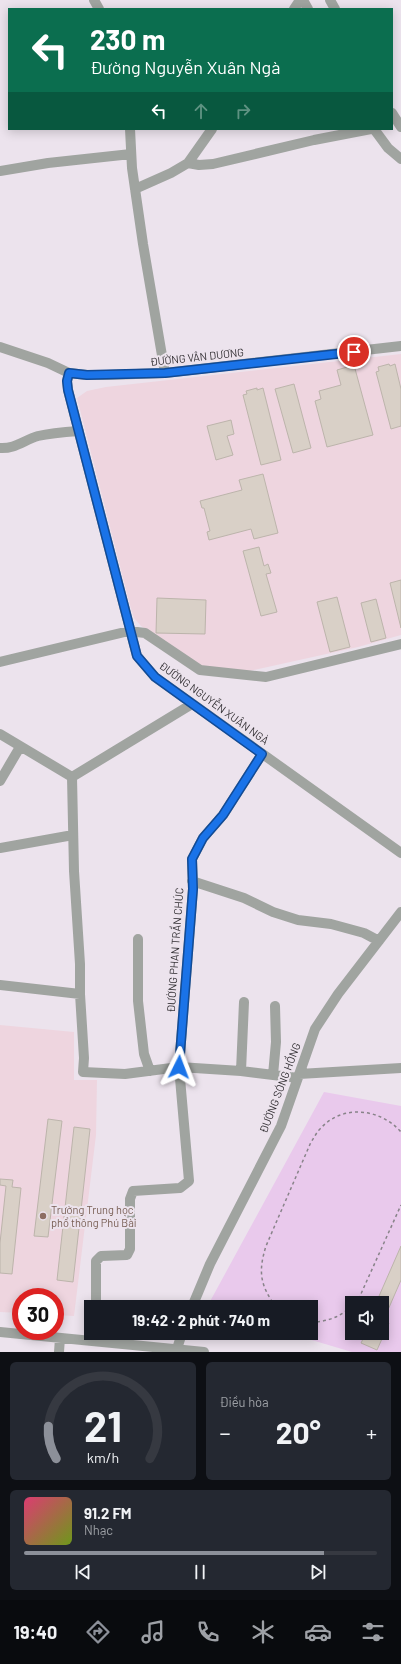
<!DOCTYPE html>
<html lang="vi">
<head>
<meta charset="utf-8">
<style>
	body { margin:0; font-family:Barlow,sans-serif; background:#242831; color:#f1f3f6; height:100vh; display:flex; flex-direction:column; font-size:15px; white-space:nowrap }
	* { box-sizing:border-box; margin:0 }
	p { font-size:13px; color:#9ea1a6 }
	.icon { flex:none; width:22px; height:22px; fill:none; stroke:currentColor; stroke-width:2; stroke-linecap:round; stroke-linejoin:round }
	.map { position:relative; height:1352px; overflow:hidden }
	.side { display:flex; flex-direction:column; gap:10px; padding:10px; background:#0d0f14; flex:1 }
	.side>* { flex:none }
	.banner { position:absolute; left:8px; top:8px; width:385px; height:122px; border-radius:0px; box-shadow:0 2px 10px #0003; background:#0b6e4f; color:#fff; overflow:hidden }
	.tools { position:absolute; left:345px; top:1296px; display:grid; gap:8px }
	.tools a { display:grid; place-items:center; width:44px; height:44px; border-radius:0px; background:#171b24; box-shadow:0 2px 10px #0003; font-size:20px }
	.speed { position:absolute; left:12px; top:1288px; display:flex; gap:8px; font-size:20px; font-weight:700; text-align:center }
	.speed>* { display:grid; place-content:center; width:52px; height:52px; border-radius:50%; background:#171b24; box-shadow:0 2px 10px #0003; line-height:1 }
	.speed .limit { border:6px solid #d22; background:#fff; color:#111 }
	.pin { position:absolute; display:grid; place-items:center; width:34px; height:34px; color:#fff; margin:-17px; border:2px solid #fff; border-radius:50%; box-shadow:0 1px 4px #0007 }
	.me { position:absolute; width:44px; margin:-22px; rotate:3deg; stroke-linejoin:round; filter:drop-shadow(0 0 3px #0008) }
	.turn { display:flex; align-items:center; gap:14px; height:84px; padding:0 16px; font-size:18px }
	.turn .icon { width:52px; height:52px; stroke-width:2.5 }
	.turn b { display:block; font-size:28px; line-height:34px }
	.lanes { display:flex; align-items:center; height:38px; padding:0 16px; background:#0003; justify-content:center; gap:20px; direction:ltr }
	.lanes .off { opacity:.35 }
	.big { font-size:30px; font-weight:700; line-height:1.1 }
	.side .tile { flex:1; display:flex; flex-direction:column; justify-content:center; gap:6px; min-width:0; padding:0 14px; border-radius:6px; background:#242831 }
	.side .dial { align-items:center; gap:0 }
	.dial svg { height:104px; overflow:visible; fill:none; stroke:#363941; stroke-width:7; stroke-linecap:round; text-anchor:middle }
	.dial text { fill:#f1f3f6; stroke:none }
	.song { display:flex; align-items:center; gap:12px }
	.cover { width:48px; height:48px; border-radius:6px; background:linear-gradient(135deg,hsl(340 70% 55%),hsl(80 70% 35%)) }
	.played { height:4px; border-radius:2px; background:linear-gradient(90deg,#8c9099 85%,#363941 85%) }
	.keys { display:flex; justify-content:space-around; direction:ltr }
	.heat { display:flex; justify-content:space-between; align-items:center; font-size:22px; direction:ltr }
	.side .tiles { flex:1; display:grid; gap:10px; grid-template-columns:1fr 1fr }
	.tile:last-child { grid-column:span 2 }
	.trip { position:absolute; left:84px; top:1300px; width:234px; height:40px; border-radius:0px; background:#171b24; box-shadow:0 2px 10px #0003; font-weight:700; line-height:40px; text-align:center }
	.menu { display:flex; height:64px; justify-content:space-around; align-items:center; background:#090b0e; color:#9ea1a6 }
	.menu .icon { width:28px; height:28px }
	.menu .active { color:#8c9099 }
	.menu b { font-size:18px; color:#f1f3f6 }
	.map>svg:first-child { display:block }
	.education { fill:#eed5df }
	.green { fill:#e9c9ec; fill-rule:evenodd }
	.building { fill:#d9d0c7; stroke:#bcb4ab }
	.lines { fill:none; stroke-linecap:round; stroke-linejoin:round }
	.path { stroke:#888389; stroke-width:1.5; stroke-dasharray:3 3; stroke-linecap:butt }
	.minor { stroke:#a0a4a0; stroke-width:10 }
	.route-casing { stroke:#114b97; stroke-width:10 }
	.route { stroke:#1a73e8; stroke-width:7 }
	.education-dot { fill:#8d6e63; stroke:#ece3ed; stroke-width:1.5 }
	.labels { text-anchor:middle; stroke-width:4; stroke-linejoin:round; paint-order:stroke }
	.street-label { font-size:11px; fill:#322f33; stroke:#ece3ed }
	.education-label { font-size:11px; fill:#785e54; stroke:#ece3ed; text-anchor:start }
</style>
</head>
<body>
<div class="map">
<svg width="401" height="1352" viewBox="0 0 401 1352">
	<rect width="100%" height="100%" fill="#ece3ed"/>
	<!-- education -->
	<path class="education" d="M401,354V635L358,647L245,672L202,667L141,626L134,618L130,605L77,398L87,391L106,387Z
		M0,1025L74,1032V1080H97L96,1135L74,1316L55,1315V1297H21V1313L0,1312Z"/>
	<!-- green -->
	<path class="green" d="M324,1092L401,1106V1352H352L288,1333H311V1307H207ZM352,1303H382V1333H352Z"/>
	<!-- building -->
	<path class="building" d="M389,364L390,366L395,364L401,389V426L391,429L376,372L379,371L378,367Z
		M354,365L373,435L327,447L315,401L321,399L319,391L341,385L337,370Z
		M294,384L311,448L293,453L275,389Z
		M257,388V390L263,388L281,460L261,465L243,395L247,394L246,391Z
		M231,420L234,434L227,436L233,455L216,460L207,426Z
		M263,474L278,533L254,539L251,529L209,540L207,532L210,531L204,508H202L200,501L242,490L239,480Z
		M259,547L264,566L268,564L271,573L266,574L277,612L261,616L243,551Z
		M401,580V628L390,583Z
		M337,597L350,647L330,652L317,602Z
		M157,598L206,600L205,634L156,633Z
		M376,599L386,638L371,642L361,603Z
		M48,1119L62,1121L48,1237L34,1236Z
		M74,1127L90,1129L73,1282L57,1280Z
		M0,1179L13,1180L12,1187L21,1188L12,1274L0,1273V1243L6,1186L0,1185Z
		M401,1246V1280L384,1319L382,1318V1303H376Z
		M382,1320L389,1323L377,1350L361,1343L366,1333H382Z"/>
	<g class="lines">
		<!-- path -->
		<path class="path" d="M354,1303L360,1296L401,1205
			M276,1307C260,1285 258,1272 266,1246L311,1142C314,1138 316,1133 320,1129C342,1104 380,1108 401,1132
			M311,1322C326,1322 342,1317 352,1305"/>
		<!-- minor -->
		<path class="minor" d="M94,0L99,9
			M303,0L308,9
			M330,0L335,9
			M294,9L300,0
			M392,113L401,127
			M130,129L132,168L143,244L165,373
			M374,129L388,148L401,159
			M188,163L199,165L213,164L314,140L371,129
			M0,171L48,163L131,154
			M135,189L171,173L188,163L212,129
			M0,347L48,363L69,373L87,375H107L165,373L401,346
			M69,373L67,381L68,390L137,656L155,677L401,853
			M0,448C15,449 24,440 38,436C51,433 65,432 79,431
			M0,662L129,631L145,633L200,670L266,677L401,644
			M0,734L72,777
			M72,777L74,871L80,964V994
			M72,777L192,704
			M0,781L20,747
			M0,848L73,835
			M192,881L244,898L273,912L298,920L331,924L364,933L379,941
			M138,939V1001L144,1054L150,1071
			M0,985L80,994L84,1058L83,1072L125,1074L179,1067L241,1071L298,1078
			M241,1071L244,1002
			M299,1074L401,1068
			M273,1075L276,1042L275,1006
			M96,1307V1261L101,1256L127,1255L130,1249V1199L133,1191L180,1188L189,1181L179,1067L193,889L192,859L203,838L223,815L262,754
			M192,1307L210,1264L281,1126L315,1029L338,994L401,912
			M0,1332L204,1352
			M59,1352L60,1338
			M176,1352L182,1333"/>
	</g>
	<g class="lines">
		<defs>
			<path id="route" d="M179,1067L193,889L192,859L203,838L223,815L262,754L155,677L137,656L68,390L67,381L69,373L87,375L165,373L354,352"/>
		</defs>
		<!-- route casing -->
		<use href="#route" class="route-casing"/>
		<!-- route -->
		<use href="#route" class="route"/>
	</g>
	<!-- markers -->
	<circle class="education-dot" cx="43" cy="1216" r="4"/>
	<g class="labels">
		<!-- street labels -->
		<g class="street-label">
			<text transform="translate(197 357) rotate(-6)" y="4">ĐƯỜNG VÂN DƯƠNG</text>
			<text transform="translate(214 703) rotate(36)" y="4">ĐƯỜNG NGUYỄN XUÂN NGÀ</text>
			<text transform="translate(175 950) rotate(-86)" y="4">ĐƯỜNG PHAN TRẦN CHÚC</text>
			<text transform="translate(280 1088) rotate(-69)" y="4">ĐƯỜNG SÓNG HỒNG</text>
		</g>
		<!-- education labels -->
		<g class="education-label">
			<text x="51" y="1214">Trường Trung học<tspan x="51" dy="13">phổ thông Phú Bài</tspan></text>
		</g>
	</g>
</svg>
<div class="tools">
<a><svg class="icon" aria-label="sound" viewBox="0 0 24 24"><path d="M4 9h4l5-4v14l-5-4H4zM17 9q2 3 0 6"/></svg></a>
</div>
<div class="speed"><div class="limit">30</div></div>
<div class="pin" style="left:354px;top:352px;background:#d93025"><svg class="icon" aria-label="arrive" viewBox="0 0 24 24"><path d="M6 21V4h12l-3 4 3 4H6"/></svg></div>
<svg class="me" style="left:179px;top:1067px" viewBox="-20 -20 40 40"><path d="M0-17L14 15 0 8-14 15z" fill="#1a73e8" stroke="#fff" stroke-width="4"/></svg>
<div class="trip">19:42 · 2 phút · 740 m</div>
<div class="banner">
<div class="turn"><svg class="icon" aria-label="left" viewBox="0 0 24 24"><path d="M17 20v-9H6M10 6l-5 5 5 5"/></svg><div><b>230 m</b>Đường Nguyễn Xuân Ngà</div></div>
<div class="lanes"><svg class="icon" aria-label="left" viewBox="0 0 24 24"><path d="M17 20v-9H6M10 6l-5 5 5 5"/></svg><svg class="icon off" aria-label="ahead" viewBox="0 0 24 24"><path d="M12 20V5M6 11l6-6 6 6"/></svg><svg class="icon off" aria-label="right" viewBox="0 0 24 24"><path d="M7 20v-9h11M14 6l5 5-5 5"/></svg></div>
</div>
</div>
<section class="side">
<div class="tiles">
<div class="tile dial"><svg viewBox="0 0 100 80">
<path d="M14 69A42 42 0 1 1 86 69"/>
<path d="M14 69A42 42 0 0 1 8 44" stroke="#8c9099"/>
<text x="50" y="56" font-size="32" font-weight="700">21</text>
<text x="50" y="72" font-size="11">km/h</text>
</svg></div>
<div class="tile"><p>Điều hòa</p>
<div class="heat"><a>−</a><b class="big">20°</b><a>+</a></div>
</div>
<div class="tile">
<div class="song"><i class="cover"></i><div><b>91.2 FM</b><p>Nhạc</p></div></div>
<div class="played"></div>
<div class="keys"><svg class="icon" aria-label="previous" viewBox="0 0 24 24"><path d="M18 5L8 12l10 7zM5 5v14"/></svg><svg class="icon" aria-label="pause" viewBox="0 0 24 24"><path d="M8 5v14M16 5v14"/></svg><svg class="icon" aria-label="next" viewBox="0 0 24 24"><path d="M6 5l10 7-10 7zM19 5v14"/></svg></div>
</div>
</div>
</section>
<nav class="menu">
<b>19:40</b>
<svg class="icon active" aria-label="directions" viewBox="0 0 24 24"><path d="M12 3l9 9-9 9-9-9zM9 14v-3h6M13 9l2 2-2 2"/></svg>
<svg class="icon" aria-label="music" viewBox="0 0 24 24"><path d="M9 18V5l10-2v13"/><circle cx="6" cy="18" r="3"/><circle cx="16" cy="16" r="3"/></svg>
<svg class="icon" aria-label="phone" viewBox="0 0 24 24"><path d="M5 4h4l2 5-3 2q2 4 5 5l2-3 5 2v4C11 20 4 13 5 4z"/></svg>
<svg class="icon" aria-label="climate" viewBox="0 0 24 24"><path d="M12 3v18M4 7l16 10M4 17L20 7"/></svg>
<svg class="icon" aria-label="car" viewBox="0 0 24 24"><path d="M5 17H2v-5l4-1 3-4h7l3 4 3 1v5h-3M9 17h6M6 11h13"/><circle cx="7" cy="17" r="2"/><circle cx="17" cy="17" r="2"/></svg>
<svg class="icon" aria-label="filters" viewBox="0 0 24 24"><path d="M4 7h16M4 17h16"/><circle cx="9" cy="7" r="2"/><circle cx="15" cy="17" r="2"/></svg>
</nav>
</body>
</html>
